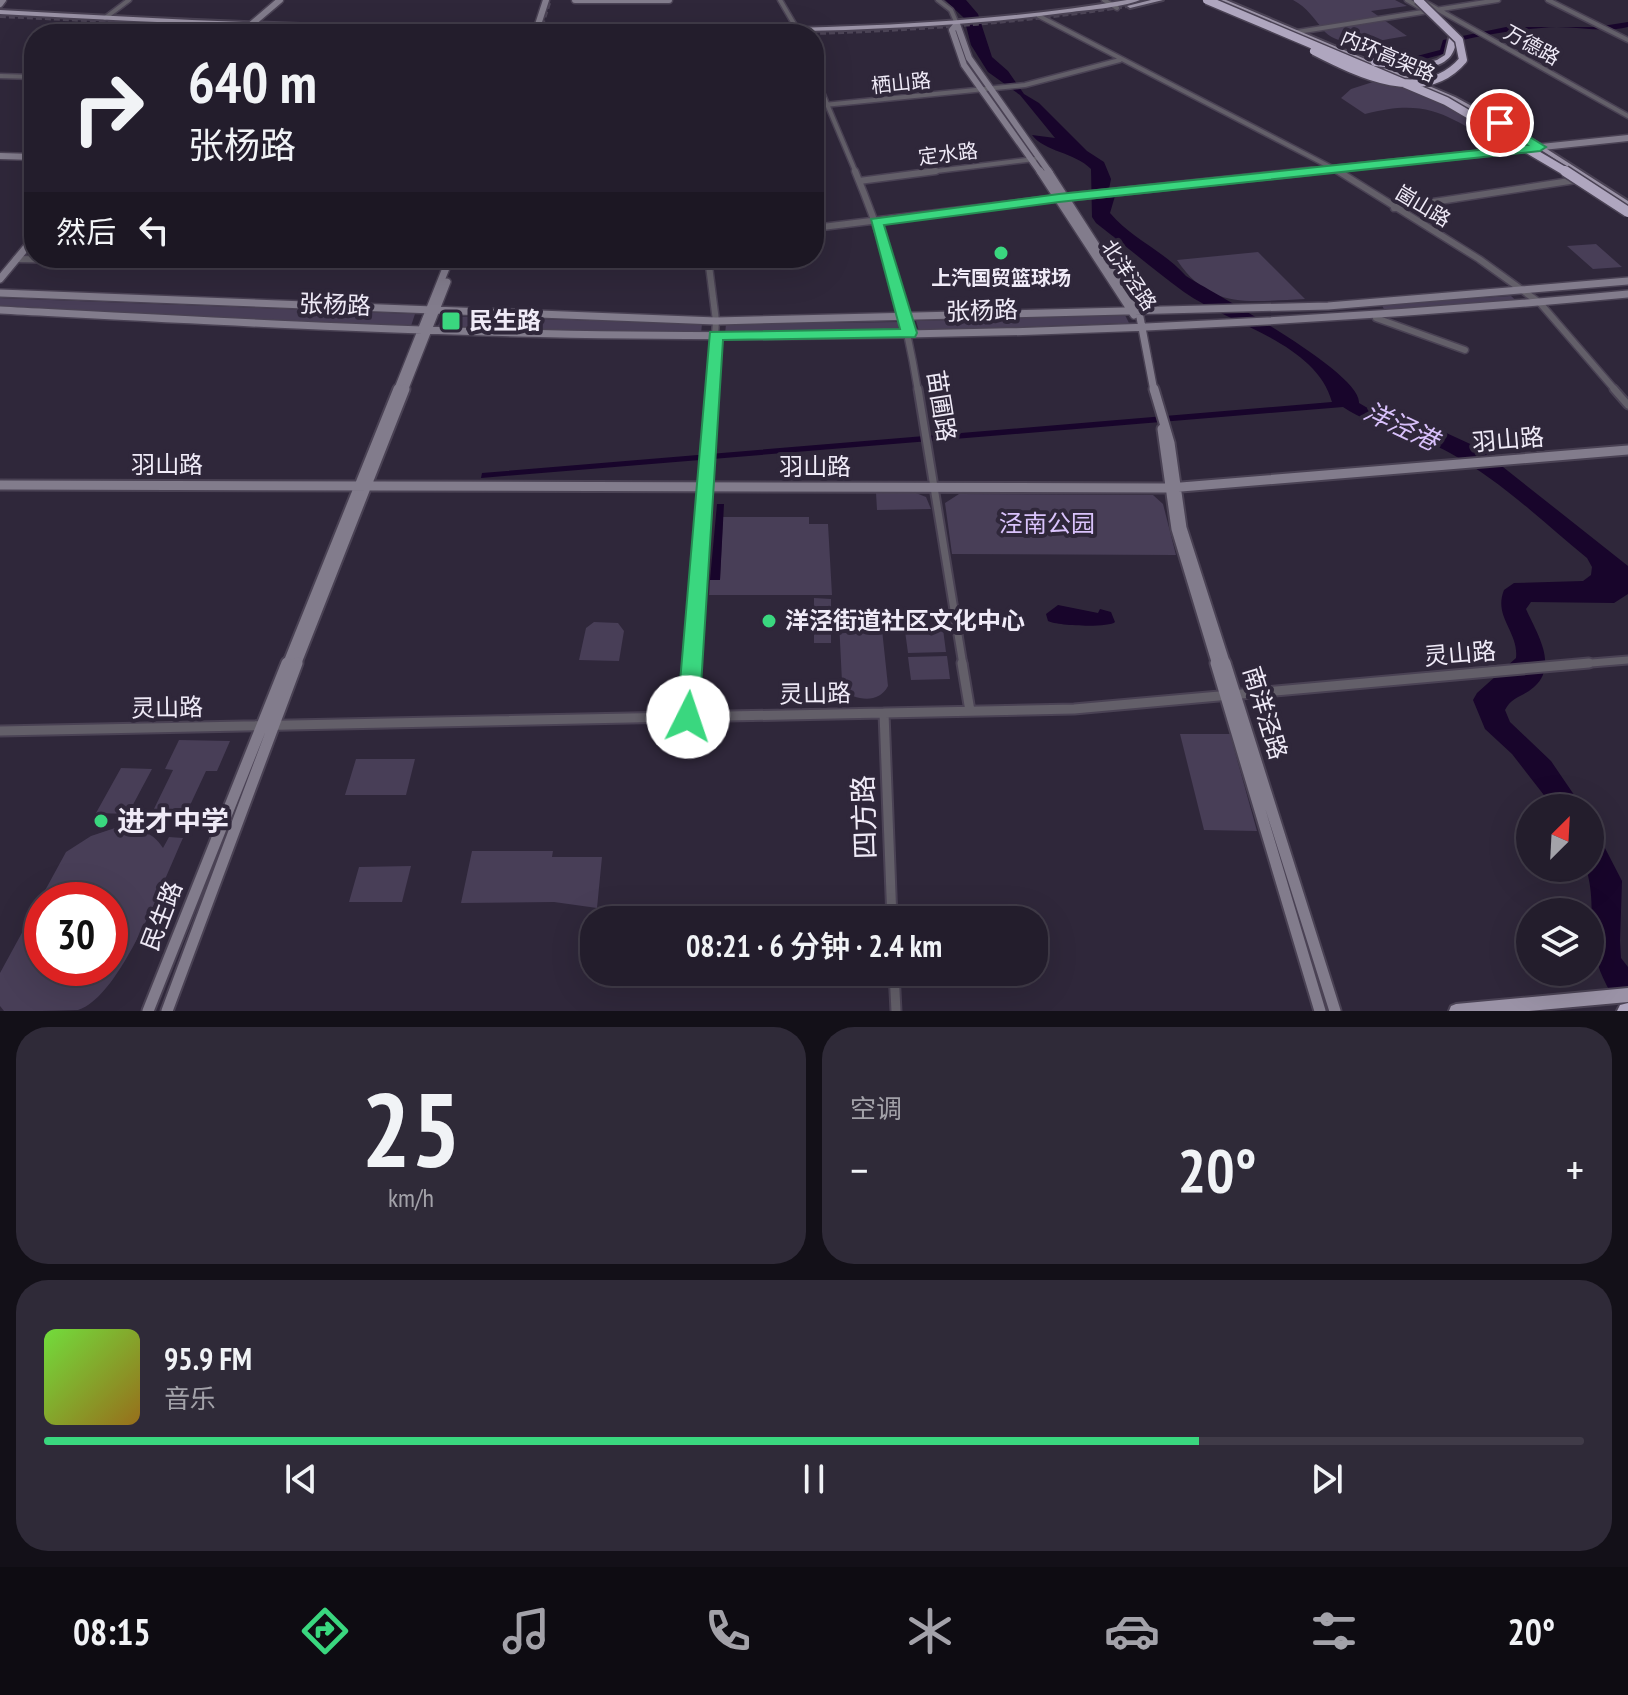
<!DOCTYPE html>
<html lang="zh">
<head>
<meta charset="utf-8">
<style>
	body { margin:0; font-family:"PT Sans Narrow","Noto Sans SC",sans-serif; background:#2f2a38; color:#f1f3f6; height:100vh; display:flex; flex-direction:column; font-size:30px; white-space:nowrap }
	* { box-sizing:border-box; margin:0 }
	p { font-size:26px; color:#a3a2a9 }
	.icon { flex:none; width:44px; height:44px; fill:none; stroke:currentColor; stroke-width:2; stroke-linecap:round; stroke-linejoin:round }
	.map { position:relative; height:1011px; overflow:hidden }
	.sheet { display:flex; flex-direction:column; gap:16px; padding:16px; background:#131018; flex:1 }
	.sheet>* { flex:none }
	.banner { position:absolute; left:24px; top:24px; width:800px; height:244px; border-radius:32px; box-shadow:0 8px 32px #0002,0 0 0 2px #403b48; background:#231d2c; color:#f1f3f6; overflow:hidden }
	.needle { width:52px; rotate:24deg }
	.fabs { position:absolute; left:1516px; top:794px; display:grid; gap:16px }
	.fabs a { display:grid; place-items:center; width:88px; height:88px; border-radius:50%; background:#231d2c; box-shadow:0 8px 32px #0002,0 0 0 2px #403b48; font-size:40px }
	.speed { position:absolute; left:24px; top:882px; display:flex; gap:16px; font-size:40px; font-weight:700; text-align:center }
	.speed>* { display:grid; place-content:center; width:104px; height:104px; border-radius:50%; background:#231d2c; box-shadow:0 8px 32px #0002,0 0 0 2px #403b48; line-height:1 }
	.speed .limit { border:12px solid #d22; background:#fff; color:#111 }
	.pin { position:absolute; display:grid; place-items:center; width:68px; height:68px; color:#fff; margin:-34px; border:4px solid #fff; border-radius:50%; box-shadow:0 2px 8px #0007 }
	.me { position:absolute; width:88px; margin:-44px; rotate:4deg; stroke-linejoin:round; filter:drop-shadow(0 0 6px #0008) }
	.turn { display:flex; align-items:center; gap:28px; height:168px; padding:0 32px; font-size:36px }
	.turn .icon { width:104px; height:104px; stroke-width:2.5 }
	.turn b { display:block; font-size:56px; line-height:68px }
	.then { display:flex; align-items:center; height:76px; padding:0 32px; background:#0003; gap:16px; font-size:30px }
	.big { font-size:60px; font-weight:600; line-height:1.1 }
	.sheet .tile { flex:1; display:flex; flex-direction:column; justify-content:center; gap:12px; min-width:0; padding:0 28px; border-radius:32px; background:#2f2a38 }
	.sheet .dial { align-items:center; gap:0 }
	.dial b { font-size:104px; line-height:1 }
	.song { display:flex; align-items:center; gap:24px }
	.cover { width:96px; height:96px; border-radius:12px; background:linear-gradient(135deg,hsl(100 70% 55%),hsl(40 70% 35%)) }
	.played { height:8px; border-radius:4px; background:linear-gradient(90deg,#3ad77f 75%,#403b48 75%) }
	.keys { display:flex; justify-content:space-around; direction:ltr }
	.heat { display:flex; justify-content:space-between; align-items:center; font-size:44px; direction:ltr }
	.sheet .tiles { flex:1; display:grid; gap:16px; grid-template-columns:1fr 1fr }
	.tile:last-child { grid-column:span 2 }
	.trip { position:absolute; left:580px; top:906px; width:468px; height:80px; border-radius:32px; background:#231d2c; box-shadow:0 8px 32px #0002,0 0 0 2px #403b48; font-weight:600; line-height:80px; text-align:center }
	.menu { display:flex; height:128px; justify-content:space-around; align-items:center; background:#0e0c12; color:#a3a2a9 }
	.menu .icon { width:56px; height:56px }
	.menu .current { color:#3ad77f }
	.menu b { font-size:36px; color:#f1f3f6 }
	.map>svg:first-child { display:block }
	.green { fill:#483e57; fill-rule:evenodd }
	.water { fill:#18052b }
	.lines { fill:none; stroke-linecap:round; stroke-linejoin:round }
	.secondary-tunnel { stroke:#4c4456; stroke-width:6; stroke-dasharray:6 3; stroke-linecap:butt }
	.primary-tunnel { stroke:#4c4456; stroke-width:6; stroke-dasharray:6 3; stroke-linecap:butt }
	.street-far3-casing { stroke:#4a4254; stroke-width:7 }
	.street-far2-casing { stroke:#4a4254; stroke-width:9 }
	.street-far1-casing { stroke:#4a4254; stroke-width:11 }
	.street-casing { stroke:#4a4254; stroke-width:13 }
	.secondary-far3-casing { stroke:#4a4254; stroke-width:9 }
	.secondary-far2-casing { stroke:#4a4254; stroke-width:10 }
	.secondary-far1-casing { stroke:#4a4254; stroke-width:13 }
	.secondary-casing { stroke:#4a4254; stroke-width:15 }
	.primary-casing { stroke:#4a4254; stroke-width:4 }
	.highway-casing { stroke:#4a4254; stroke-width:4 }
	.street-far3 { stroke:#635f69; stroke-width:4 }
	.street-far2 { stroke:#635f69; stroke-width:6 }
	.street-far1 { stroke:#635f69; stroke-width:7 }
	.street { stroke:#635f69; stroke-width:9 }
	.secondary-far3 { stroke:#827c8c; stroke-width:6 }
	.secondary-far2 { stroke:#827c8c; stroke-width:7 }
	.secondary-far1 { stroke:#827c8c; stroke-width:9 }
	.secondary { stroke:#827c8c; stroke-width:11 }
	.primary { fill:#9a92a6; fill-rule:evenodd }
	.highway { fill:#afa6bf; fill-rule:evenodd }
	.highway-bridge-far1-casing { stroke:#4a4254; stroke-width:11; stroke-linecap:butt }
	.highway-bridge-casing { stroke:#4a4254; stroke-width:13; stroke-linecap:butt }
	.highway-bridge-far1 { stroke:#afa6bf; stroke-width:8 }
	.highway-bridge { stroke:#afa6bf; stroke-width:10 }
	.route { fill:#3ad77f; stroke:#268c53; stroke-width:2 }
	.poi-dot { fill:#3ad77f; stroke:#2f273a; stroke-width:3 }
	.labels { text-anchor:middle; stroke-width:8; stroke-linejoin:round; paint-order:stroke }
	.far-street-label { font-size:20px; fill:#efeaf7; stroke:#2f273a }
	.far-poi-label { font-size:20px; font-weight:bold; fill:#efeaf7; stroke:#2f273a }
	.street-label { font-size:24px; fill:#efeaf7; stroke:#2f273a }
	.poi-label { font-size:24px; font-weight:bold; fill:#efeaf7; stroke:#2f273a; text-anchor:start }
	.park-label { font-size:24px; fill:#dac3fc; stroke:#2f273a }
	.water-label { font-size:26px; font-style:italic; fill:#d8c0fa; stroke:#2f273a }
	.near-street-label { font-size:28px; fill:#efeaf7; stroke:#2f273a }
	.near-poi-label { font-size:28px; font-weight:bold; fill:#efeaf7; stroke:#2f273a; text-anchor:start }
</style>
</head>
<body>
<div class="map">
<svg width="1628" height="1011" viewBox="0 0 1628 1011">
	<rect width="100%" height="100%" fill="#2f273a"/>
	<!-- green -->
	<path class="green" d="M1293,0H1395L1407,6L1371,11L1407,36C1384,39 1344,51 1325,32C1315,20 1307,7 1293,0Z
		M1376,81L1402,84L1518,144L1506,149C1450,119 1432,96 1365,114L1341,98L1351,89Z
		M1596,244L1622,267L1593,269L1567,246Z
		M1258,252L1305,299C1250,301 1211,311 1177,260Z
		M1511,296L1520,304L1387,314L1381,304Z
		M0,298L415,314L411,326L0,309Z
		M1125,315L1129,323L919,331L916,321Z
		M442,316L702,324L701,334L438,326Z
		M898,322L899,333L725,334L726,324Z
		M876,493H916L926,497L931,509L877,510Z
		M959,494L1153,495L1163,504L1176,555L952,554L945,503Z
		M723,517H809V524H828L832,595H709L710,580L720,579Z
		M814,598L831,599V643H814Z
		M860,610L873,613L881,620L888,686C881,700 866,701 853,696L842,682L839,621L847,613Z
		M594,622L618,623L624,631L619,661L579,660L586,628Z
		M943,629L946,652L908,653L905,631Z
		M947,656L950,679L911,680L908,657Z
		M1180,734H1230L1257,831L1204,830Z
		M179,740L230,741L217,771H206L185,816L151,815L173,770L165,769Z
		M356,759H415L406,795H345Z
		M121,768L152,769L128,814L96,813Z
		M115,828C136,829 151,829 163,848L169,837L183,838C164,879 121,997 78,1010C57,1011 26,1011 4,1011L0,1006V973L66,852L91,836ZM110,900V968H42V900Z
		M472,851H553L552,857H602L597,908L554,902L461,903Z
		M411,866L402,902H349L359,867Z"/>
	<!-- water -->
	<path class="water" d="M945,0H966L978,14L992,57L1008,71L1024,94L1039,103L1087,151L1104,162L1111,179L1109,189L1115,196L1110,213C1132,239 1164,251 1186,276C1216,295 1361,372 1359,403L1383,417L1442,431L1479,448L1628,566V594L1614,603L1531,602L1526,609C1536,632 1559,665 1534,687C1523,697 1512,696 1505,710L1510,722L1551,761L1583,808H1554L1512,754L1485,729L1473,700L1477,693L1516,658C1519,632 1493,617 1504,590L1514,583L1583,581L1591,575L1592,567L1587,558C1543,522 1500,480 1450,453C1416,434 1376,429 1343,407L481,478L482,473L1332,402C1316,343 1231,325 1184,292C1154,270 1126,246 1096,223L1092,217L1091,169C1074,152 1045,152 1032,135L1055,138L1020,95L988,72L971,45L964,18Z
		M1628,22V27C1599,34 1571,24 1541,28C1507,31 1483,35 1449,43L1447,53L1425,59L1406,71L1398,68L1417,56L1440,50L1443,40L1506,27H1596Z
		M717,504H724L720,580H710Z
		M1058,605L1098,613L1100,609L1111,612L1115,622C1109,628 1057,626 1048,621L1046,614Z
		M1590,819L1622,881L1620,941L1621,958L1628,967V1011H1620C1612,994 1600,976 1596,958C1588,925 1596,901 1586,868H1590Z"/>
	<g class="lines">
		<!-- secondary-tunnel -->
		<path class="secondary-tunnel" d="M538,34L549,0"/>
		<!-- primary-tunnel -->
		<path class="primary-tunnel" d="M0,15L362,32
			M355,29L477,34
			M563,34L637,33
			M730,34C874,32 1016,24 1158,0"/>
		<defs>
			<path id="street-far3" d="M780,0L800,34
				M938,0L951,10L957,24
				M1104,0L1117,8
				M1407,0L1423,9
				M1421,0L1628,116
				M1548,0L1628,40
				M1039,16L1342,173
				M105,18L129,0
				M1291,33L1498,0
				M814,73L856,173
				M0,76L34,77
				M814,106L1025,85L1120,60
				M920,173L1035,159"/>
			<path id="street-far2" d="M855,171C886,246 905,311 918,391
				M1338,171L1479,259L1540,303L1616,391
				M859,181L936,171
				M1394,208L1576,180
				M814,228L1059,198
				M708,258L716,321L711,391
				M16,259L262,263L393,258
				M1376,318L1465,350"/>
			<path id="street-far1" d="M918,389L963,665
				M1614,389L1628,405
				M692,665L711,389
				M1567,665L1628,660"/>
			<path id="street" d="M962,663L970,711
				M884,713L892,920
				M688,717L692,663
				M0,731L1074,709L1589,663
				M894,972L896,1011"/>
			<path id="secondary-far3" d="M575,0H669
				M0,4L3,0
				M957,24L969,58L1050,173
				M957,24L952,30L964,65L1041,173
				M240,34L280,0
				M535,34L546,0
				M0,156L34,157
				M1293,173L1628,138"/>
			<path id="secondary-far2" d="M1040,171L1134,315
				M1048,171L1139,312L1154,391
				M1059,198L1312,171
				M0,279L34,238
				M0,293L716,321L1328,306L1628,281
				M0,310C210,321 420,333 630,335C964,339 1296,325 1628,294
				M397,391L450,258
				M404,391L447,282"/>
			<path id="secondary-far1" d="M1154,389L1170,443L1182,528L1226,665
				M1162,429L1176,529L1217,665
				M0,485L1169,488L1628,450
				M287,665L398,389
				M296,665L405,389"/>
			<path id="secondary" d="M1216,663L1320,1011
				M1225,663L1335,1011
				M148,1011L287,663
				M167,1011L297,663"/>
			<path id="primary" d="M1127,0H1140C1120,8 1085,10 1063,13C991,23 918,27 846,30C564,38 282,30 0,14V10C227,23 454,32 682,30C831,28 980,25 1127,0Z
				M1151,0H1163L1130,8L1127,6Z
				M1218,0H1226L1455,97L1525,135L1628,201V206L1521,137L1451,99Z
				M1628,988V1002L1529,1011H1449L1451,1006L1456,1004Z"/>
			<path id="highway" d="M1449,38L1456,40C1455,61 1438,67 1419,69V65L1437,60L1445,55Z
				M1628,1003V1011H1617L1620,1005Z"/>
		</defs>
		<!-- street-far3 casing -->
		<use href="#street-far3" class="street-far3-casing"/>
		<!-- street-far2 casing -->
		<use href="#street-far2" class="street-far2-casing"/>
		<!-- street-far1 casing -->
		<use href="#street-far1" class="street-far1-casing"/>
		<!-- street casing -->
		<use href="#street" class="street-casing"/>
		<!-- secondary-far3 casing -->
		<use href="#secondary-far3" class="secondary-far3-casing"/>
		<!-- secondary-far2 casing -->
		<use href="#secondary-far2" class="secondary-far2-casing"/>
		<!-- secondary-far1 casing -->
		<use href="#secondary-far1" class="secondary-far1-casing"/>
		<!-- secondary casing -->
		<use href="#secondary" class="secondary-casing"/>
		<!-- primary casing -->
		<use href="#primary" class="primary-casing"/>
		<!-- highway casing -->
		<use href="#highway" class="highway-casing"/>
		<!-- street-far3 -->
		<use href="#street-far3" class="street-far3"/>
		<!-- street-far2 -->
		<use href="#street-far2" class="street-far2"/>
		<!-- street-far1 -->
		<use href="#street-far1" class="street-far1"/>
		<!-- street -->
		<use href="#street" class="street"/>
		<!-- secondary-far3 -->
		<use href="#secondary-far3" class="secondary-far3"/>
		<!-- secondary-far2 -->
		<use href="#secondary-far2" class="secondary-far2"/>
		<!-- secondary-far1 -->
		<use href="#secondary-far1" class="secondary-far1"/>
		<!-- secondary -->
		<use href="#secondary" class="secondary"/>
		<!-- primary -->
		<use href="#primary" class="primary"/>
		<!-- highway -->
		<use href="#highway" class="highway"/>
		<defs>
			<path id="highway-bridge-far1" d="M1207,0L1446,101L1568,173
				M1314,51C1359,74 1424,106 1463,60L1459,40L1418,0
				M1375,62L1422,67"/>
			<path id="highway-bridge" d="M1565,171L1628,212"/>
		</defs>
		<!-- highway-bridge-far1 casing -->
		<use href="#highway-bridge-far1" class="highway-bridge-far1-casing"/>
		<!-- highway-bridge casing -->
		<use href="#highway-bridge" class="highway-bridge-casing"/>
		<!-- highway-bridge-far1 -->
		<use href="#highway-bridge-far1" class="highway-bridge-far1"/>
		<!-- highway-bridge -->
		<use href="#highway-bridge" class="highway-bridge"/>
	</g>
	<!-- route -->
	<path class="route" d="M1495,121H1504L1546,147L1540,151L1059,202L884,225L917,333L915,337L723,340L699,717L696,723H680L677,717L710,332L900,329L871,219L1059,194L1527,145L1495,126Z"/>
	<!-- markers -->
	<g class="poi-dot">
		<circle cx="1001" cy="253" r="8"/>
		<rect x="441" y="311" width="20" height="20" rx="4"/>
		<circle cx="769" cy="621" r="8"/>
		<circle cx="101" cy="821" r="8"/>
	</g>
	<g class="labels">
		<!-- far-street labels -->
		<g class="far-street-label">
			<text transform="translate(1532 45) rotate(29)" y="7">万德路</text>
			<text transform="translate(1388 56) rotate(23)" y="7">内环高架路</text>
			<text transform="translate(901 83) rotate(-6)" y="7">栖山路</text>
			<text transform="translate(948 154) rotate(-7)" y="7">定水路</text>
			<text transform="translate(1423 206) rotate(31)" y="7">崮山路</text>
			<text transform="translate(1129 275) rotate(56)" y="7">北洋泾路</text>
		</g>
		<!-- far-poi labels -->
		<g class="far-poi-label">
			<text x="1001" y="285">上汽国贸篮球场</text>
		</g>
		<!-- street labels -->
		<g class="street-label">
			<text transform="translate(335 305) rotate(2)" y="8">张杨路</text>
			<text transform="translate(982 311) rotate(-2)" y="8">张杨路</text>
			<text transform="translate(941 406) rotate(81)" y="8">苗圃路</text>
			<text transform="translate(1508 440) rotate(-5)" y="8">羽山路</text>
			<text x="167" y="473">羽山路</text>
			<text x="815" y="475">羽山路</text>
			<text transform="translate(1460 654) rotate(-5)" y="8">灵山路</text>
			<text transform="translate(815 694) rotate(-1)" y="8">灵山路</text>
			<text transform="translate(167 708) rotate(-1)" y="8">灵山路</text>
			<text transform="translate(1265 713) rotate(73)" y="8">南洋泾路</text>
			<text transform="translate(162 916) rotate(-69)" y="8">民生路</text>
		</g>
		<!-- poi labels -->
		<g class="poi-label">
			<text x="469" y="329">民生路</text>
			<text x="785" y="629">洋泾街道社区文化中心</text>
		</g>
		<!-- park labels -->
		<g class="park-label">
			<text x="1047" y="532">泾南公园</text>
		</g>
		<!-- water labels -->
		<g class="water-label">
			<text transform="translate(1401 426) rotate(25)" y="9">洋泾港</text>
		</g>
		<!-- near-street labels -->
		<g class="near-street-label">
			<text transform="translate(864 817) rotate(-92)" y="10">四方路</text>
		</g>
		<!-- near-poi labels -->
		<g class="near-poi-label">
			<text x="117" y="831">进才中学</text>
		</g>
	</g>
</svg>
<div class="fabs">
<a><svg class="needle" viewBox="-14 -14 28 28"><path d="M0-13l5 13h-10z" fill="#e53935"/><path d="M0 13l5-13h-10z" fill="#a3a2a9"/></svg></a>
<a><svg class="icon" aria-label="layers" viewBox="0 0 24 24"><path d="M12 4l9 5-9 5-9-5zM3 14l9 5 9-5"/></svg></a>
</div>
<div class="speed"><div class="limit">30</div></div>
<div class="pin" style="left:1500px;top:123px;background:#d93025"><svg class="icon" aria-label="arrive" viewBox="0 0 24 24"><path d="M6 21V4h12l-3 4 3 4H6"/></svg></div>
<svg class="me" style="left:688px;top:717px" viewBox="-20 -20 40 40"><circle r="19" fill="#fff"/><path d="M0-13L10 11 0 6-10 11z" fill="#3ad77f"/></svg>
<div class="trip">08:21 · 6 分钟 · 2.4 km</div>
<div class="banner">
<div class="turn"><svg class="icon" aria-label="right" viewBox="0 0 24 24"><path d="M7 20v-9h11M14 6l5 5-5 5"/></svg><div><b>640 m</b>张杨路</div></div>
<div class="then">然后<svg class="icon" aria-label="left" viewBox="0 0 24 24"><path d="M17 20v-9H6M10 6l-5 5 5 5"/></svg></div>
</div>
</div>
<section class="sheet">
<div class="tiles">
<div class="tile dial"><b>25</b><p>km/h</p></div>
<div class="tile"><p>空调</p>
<div class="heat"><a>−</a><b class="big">20°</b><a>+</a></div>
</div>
<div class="tile">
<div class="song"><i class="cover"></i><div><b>95.9 FM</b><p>音乐</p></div></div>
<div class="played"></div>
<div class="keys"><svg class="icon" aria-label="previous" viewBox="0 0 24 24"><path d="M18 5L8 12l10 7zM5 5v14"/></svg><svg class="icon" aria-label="pause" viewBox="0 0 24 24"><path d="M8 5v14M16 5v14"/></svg><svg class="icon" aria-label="next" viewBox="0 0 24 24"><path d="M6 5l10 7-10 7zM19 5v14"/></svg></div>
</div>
</div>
</section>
<nav class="menu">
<b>08:15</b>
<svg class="icon current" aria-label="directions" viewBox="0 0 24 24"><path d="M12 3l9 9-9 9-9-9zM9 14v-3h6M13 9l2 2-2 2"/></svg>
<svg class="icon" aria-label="music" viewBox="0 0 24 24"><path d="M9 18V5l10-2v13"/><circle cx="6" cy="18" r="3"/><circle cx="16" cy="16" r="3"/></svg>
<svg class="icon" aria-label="phone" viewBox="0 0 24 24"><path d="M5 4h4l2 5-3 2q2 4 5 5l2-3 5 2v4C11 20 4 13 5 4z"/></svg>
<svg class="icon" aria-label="climate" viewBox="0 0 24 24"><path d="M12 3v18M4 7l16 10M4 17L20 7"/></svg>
<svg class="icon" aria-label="car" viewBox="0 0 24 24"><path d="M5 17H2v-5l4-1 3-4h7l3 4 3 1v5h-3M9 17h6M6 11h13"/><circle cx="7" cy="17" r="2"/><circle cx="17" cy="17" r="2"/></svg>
<svg class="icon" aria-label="filters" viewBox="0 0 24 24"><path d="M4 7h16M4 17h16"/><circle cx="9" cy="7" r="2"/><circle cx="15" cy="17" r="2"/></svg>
<b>20°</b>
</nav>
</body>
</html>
